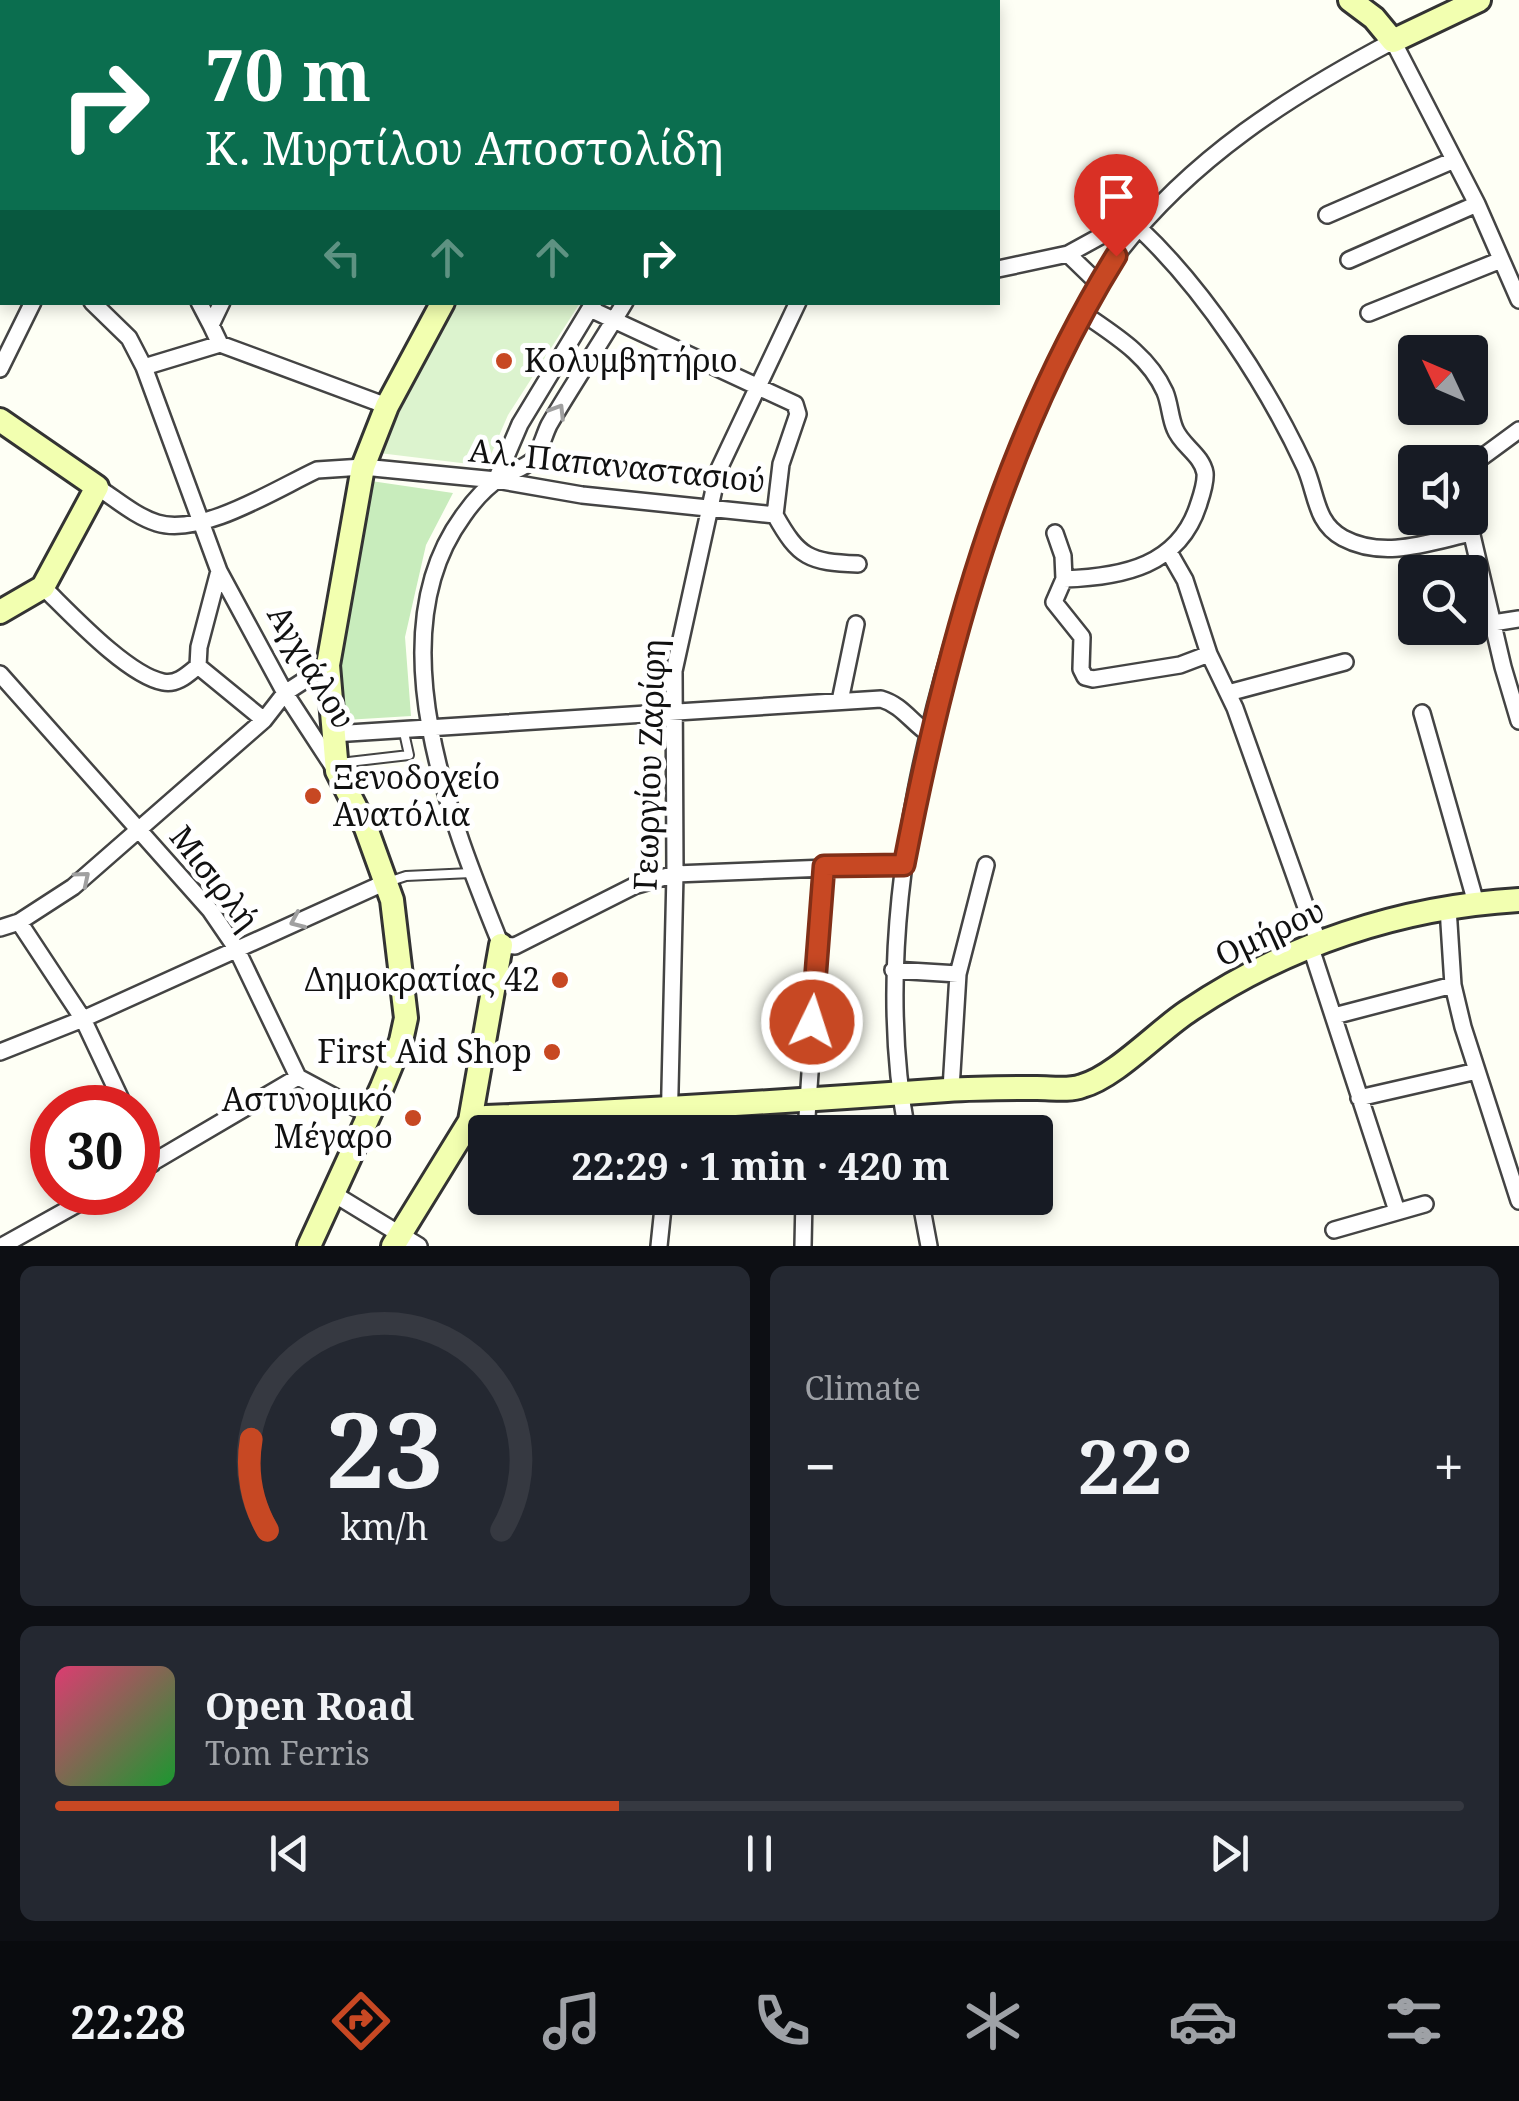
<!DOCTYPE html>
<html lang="en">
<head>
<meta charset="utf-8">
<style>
	body { margin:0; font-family:"Noto Serif",serif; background:#242831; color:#f1f3f6; height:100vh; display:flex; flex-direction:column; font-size:38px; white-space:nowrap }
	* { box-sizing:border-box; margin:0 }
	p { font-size:32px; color:#9ea1a6 }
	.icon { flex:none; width:55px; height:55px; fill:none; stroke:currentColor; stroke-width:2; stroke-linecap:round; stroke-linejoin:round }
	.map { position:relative; height:1246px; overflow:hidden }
	.drawer { display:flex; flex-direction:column; gap:20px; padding:20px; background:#0d0f14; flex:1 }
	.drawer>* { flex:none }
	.banner { position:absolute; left:0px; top:0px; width:1000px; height:305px; box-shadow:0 5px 15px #0003; background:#0b6e4f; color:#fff; overflow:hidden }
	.needle { width:65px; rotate:314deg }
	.controls { position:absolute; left:1398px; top:335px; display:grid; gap:20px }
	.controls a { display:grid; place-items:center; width:90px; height:90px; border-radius:10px; background:#171b24; box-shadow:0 5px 15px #0003; font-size:50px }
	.speed { position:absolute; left:30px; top:1085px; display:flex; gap:20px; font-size:50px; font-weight:700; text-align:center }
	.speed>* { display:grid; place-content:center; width:130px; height:130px; border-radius:50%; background:#171b24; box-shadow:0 5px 15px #0003; line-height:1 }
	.speed .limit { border:15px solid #d22; background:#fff; color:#111 }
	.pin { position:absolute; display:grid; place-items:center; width:85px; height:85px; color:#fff; margin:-102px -42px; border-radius:50% 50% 50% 0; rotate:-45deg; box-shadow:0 0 10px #0007 }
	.pin .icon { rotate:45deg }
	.me { position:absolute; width:110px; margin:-55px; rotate:4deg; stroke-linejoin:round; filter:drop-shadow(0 0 8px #0008) }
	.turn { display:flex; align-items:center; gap:35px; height:210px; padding:0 40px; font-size:45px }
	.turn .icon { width:130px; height:130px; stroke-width:2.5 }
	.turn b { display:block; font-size:70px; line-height:85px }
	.lanes { display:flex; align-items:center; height:95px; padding:0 40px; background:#0003; justify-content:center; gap:50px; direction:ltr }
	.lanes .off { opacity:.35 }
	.big { font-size:75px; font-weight:700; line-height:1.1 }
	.drawer .tile { flex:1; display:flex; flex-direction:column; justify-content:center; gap:15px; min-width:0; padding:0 35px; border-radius:15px; background:#242831 }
	.drawer .dial { align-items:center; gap:0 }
	.dial svg { height:260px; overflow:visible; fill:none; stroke:#363941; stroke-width:7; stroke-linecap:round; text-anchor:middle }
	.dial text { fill:#f1f3f6; stroke:none }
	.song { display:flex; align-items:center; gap:30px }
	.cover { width:120px; height:120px; border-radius:15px; background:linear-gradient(135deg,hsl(340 70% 55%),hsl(130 70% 35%)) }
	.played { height:10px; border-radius:5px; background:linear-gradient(90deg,#c74823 40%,#363941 40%) }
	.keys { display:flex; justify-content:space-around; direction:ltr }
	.heat { display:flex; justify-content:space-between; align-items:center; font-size:55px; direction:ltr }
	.drawer .tiles { flex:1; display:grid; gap:20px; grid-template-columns:1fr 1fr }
	.tile:last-child { grid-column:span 2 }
	.trip { position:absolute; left:468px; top:1115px; width:585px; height:100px; border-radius:10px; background:#171b24; box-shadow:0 5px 15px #0003; font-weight:700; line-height:100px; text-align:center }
	.tab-bar { display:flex; height:160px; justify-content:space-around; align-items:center; background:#090b0e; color:#9ea1a6 }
	.tab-bar .icon { width:70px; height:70px }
	.tab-bar .active { color:#c74823 }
	.tab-bar b { font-size:45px; color:#f1f3f6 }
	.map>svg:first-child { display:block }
	.green { fill:#c8ecbc }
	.pitch { fill:#dcf3ce }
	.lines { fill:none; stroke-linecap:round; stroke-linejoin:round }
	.lane-casing { stroke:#444; stroke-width:12 }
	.street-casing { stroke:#444; stroke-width:20 }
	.secondary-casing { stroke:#333; stroke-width:28 }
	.path { stroke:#333; stroke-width:2.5; stroke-dasharray:10 5; stroke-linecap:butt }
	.lane { stroke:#fff; stroke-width:8 }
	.street { stroke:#fff; stroke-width:15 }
	.secondary { stroke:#f2ffb0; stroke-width:22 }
	.oneway { stroke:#a0a0a0 }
	.route-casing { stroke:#812f17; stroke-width:25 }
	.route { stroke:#c74823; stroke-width:18 }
	.poi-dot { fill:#c74823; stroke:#fff; stroke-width:4 }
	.labels { text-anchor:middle; stroke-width:10; stroke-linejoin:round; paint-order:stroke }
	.poi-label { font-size:32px; fill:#111; stroke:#fff; text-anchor:end }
	.street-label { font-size:32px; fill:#111; stroke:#fff }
</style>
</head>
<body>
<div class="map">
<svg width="1519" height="1246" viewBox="0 0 1519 1246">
	<rect width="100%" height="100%" fill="#fefff5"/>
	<!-- green -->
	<path class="green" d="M371,481L453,493L426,545L405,637L411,716L345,720L339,656Z"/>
	<!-- pitch -->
	<path class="pitch" d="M455,303H580L508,415L486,466L379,453Z"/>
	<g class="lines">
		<defs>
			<path id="lane" d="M340,763L409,755L403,728
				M391,881L406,876L471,873"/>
			<path id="street" d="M205,0L210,2
				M383,0L416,2
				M804,0L808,2
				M87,2V0
				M492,2L494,0
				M831,2L833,0
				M1327,215L1454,160
				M1068,254L1110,231L1139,228C1205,290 1267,385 1305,467C1317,494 1315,523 1343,538C1384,560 1430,542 1471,533
				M1349,260L1477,204
				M998,269L1068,254L1099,284
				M92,302L129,338L144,367L219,571L285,693L334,768
				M199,302L211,325
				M625,302C600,344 573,384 549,425C544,435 540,452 533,460C525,468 509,472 500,478C486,487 472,503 463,516C375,636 452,824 501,945L515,946L634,886L675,874L904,865
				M590,309L795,404L798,414L781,464L775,515
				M1369,313L1501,260
				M1084,314C1116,336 1149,356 1165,392C1170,404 1170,418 1175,429C1181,445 1202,455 1205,473C1206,482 1202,494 1199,503C1180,566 1123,577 1064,579L1054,602L1082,637L1081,669L1085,677L1093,679L1180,665L1209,654L1185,580L1169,552
				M220,344L211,325L222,302
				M144,367L220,344L387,406
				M0,369L33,302
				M1470,466L1519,430
				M496,480L520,424L594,302
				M97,487C116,499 135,516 157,523C201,537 276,489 317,470L363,467L496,480L582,495L775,515
				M775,515C799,558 809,562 858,564
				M1468,518L1503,667L1519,721
				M1055,533L1063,556L1064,579
				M219,571L199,647L198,666L264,720
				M43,587C70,613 127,675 163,682C177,685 187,675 198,666
				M1493,623L1519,619
				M1209,654L1235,708L1318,941
				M0,674L210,910L236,948L298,1077L369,1115
				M1228,693L1345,662
				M840,701L856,624
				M1422,713L1476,903
				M333,734L881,699C902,705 911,722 929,734
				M1448,908L1453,985L1463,1027L1519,1201
				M19,922L83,1019L125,1108
				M0,928L19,922L73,887L264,720L285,693L328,665
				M1310,945L1397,1211
				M893,970L958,974
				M1334,1016L1453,985
				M0,1052L83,1019L386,882
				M951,1089L958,974L986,865
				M1359,1098L1477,1071
				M669,1132L675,874L674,671L718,471L798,302
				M806,1132L824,866
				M907,1132C866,913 936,666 1015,461C1026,434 1036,404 1049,377C1059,357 1071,337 1082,318C1094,295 1104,272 1119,252C1192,158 1289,96 1393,41L1477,204L1519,300
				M138,1134L152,1164
				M138,1171L298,1077
				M334,1194L419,1246
				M920,1198L929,1246
				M1334,1230L1425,1204
				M2,1246L99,1192
				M659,1246L664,1198
				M803,1246L804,1198"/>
			<path id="secondary" d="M1350,0L1374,18L1393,41L1479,0
				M625,2L627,0
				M0,420L97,487L43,587L0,612
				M486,1117C640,1111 793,1101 947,1090C977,1088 1007,1088 1037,1088C1052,1088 1069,1091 1082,1086C1115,1077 1157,1032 1187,1012C1286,945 1400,907 1519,900
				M309,1246L382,1087L401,1041L406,1018L392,900L366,828L337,771L328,665L363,467L387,406L443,302
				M393,1246L470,1121L501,945"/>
		</defs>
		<!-- lane casing -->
		<use href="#lane" class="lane-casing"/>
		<!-- street casing -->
		<use href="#street" class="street-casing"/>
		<!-- secondary casing -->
		<use href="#secondary" class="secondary-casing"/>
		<!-- path -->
		<path class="path" d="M0,60L2,61
			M0,243L2,242"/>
		<!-- lane -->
		<use href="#lane" class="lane"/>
		<!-- street -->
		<use href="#street" class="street"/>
		<!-- secondary -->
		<use href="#secondary" class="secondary"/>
	</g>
	<!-- one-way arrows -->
	<defs><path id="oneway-chevron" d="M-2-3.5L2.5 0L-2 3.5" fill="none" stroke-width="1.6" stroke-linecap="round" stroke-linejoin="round" transform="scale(2.5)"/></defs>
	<g class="oneway">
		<use href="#oneway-chevron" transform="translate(558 411) rotate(-58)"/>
		<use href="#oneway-chevron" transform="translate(83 878) rotate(-40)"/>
		<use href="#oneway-chevron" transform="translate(297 921) rotate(156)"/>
	</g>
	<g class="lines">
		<defs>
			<path id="route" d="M812,1022L824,866L904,865C945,652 1001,442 1116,256"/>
		</defs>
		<!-- route casing -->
		<use href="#route" class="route-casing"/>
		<!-- route -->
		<use href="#route" class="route"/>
	</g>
	<!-- markers -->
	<g class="poi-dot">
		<circle cx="504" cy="361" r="10"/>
		<circle cx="313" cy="796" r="10"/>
		<circle cx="560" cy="980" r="10"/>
		<circle cx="552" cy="1052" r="10"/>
		<circle cx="413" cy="1118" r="10"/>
	</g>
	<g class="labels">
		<!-- poi labels -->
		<g class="poi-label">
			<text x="524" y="372" text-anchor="start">Κολυμβητήριο</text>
			<text x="333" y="789" text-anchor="start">Ξενοδοχείο<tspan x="333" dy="37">Ανατόλια</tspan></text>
			<text x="540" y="991">Δημοκρατίας 42</text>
			<text x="532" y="1063">First Aid Shop</text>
			<text x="393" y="1111">Αστυνομικό<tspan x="393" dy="37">Μέγαρο</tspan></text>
		</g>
		<!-- street labels -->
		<g class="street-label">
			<text transform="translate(617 466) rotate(6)" y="11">Αλ. Παπαναστασιού</text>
			<text transform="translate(311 667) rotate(59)" y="11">Αγχιάλου</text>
			<text transform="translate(650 765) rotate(-88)" y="11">Γεωργίου Ζαρίφη</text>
			<text transform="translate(214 878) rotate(52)" y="11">Μισιρλή</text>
			<text transform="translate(1270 933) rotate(-25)" y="11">Ομήρου</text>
		</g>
	</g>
</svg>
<div class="controls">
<a><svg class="needle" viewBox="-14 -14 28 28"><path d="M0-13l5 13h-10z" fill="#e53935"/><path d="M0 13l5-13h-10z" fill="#9ea1a6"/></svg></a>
<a><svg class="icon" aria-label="sound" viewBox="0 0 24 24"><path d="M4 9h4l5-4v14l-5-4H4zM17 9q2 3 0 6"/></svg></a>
<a><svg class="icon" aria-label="search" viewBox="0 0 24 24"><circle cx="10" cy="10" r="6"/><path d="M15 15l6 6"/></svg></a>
</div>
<div class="speed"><div class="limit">30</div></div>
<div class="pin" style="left:1116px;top:256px;background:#d93025"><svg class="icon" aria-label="arrive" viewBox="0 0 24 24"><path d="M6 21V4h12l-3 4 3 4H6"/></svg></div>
<svg class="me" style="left:812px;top:1022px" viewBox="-20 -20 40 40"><circle r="17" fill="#c74823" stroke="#fff" stroke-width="3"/><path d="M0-11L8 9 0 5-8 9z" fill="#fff"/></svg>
<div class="trip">22:29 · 1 min · 420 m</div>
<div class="banner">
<div class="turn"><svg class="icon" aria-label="right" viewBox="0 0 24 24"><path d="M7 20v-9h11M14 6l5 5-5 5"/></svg><div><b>70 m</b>Κ. Μυρτίλου Αποστολίδη</div></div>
<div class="lanes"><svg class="icon off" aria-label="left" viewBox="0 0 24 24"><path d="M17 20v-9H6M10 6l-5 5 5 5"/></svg><svg class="icon off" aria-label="ahead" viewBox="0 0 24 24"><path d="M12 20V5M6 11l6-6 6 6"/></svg><svg class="icon off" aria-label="ahead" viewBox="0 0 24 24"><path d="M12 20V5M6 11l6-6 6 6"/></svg><svg class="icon" aria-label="right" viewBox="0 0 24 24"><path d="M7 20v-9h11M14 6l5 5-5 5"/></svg></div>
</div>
</div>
<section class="drawer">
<div class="tiles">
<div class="tile dial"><svg viewBox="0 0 100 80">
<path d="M14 69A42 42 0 1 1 86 69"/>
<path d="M14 69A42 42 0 0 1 9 41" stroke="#c74823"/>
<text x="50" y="56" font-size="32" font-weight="700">23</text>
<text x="50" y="72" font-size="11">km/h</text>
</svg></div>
<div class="tile"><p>Climate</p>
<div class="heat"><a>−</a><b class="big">22°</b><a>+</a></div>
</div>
<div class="tile">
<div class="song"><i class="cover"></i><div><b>Open Road</b><p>Tom Ferris</p></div></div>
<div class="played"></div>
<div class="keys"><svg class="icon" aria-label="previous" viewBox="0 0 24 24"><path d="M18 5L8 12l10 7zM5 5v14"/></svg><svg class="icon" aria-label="pause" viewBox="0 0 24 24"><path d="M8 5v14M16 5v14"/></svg><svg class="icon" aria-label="next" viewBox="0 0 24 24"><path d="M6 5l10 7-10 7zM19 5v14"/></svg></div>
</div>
</div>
</section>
<nav class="tab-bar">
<b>22:28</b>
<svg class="icon active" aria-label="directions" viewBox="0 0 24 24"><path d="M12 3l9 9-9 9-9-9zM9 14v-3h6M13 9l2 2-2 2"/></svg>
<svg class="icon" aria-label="music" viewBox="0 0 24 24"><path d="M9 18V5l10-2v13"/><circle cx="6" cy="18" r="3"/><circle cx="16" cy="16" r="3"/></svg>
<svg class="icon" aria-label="phone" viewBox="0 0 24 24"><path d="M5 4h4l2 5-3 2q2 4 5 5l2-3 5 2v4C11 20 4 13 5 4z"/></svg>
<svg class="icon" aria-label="climate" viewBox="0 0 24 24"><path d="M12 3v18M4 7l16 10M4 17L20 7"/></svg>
<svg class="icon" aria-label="car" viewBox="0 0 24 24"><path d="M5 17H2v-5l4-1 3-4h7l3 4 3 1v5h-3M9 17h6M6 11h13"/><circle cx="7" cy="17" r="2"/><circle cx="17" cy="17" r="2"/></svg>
<svg class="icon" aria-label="filters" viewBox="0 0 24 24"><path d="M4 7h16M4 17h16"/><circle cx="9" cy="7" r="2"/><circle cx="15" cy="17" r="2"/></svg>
</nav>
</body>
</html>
